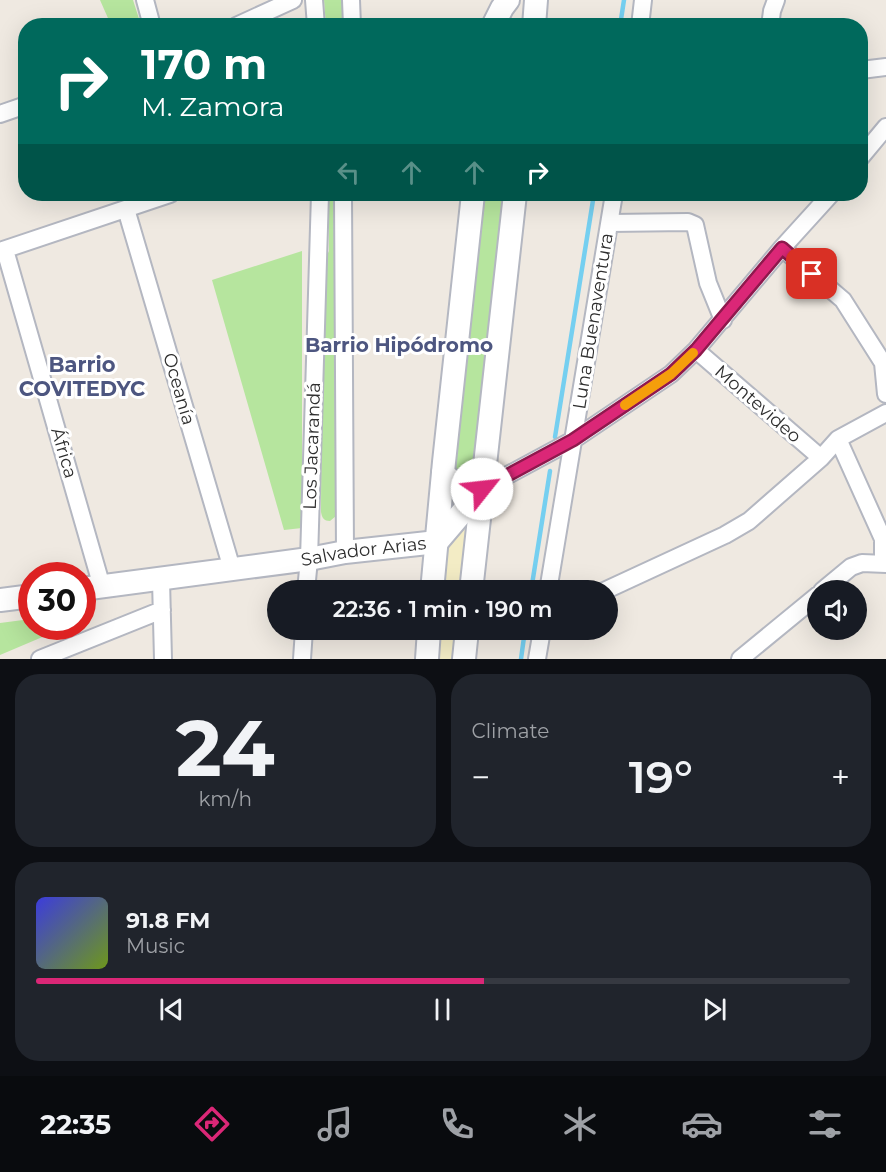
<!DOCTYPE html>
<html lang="en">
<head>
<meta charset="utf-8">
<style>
	body { margin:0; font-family:Montserrat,sans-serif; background:#20242c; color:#f1f3f6; height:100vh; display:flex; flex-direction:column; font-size:22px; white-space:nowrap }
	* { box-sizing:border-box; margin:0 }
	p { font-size:20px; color:#9ea1a6 }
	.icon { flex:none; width:33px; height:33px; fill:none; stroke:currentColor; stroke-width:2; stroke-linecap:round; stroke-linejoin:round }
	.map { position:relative; height:659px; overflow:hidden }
	.drawer { display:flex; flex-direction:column; gap:15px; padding:15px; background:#0d0f14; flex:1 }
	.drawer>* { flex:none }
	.top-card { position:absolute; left:18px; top:18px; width:850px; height:183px; border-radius:24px; box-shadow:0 6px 24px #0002; background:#00695c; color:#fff; overflow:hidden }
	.controls { position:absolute; left:807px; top:580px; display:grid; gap:12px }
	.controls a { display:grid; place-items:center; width:60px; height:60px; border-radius:50%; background:#171b24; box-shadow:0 6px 24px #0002; font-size:30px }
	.speed { position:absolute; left:18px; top:562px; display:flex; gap:12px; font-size:30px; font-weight:700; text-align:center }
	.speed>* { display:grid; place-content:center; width:78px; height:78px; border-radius:50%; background:#171b24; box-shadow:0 6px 24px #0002; line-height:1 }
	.speed .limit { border:9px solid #d22; background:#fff; color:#111 }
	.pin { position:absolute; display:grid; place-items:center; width:51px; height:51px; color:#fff; margin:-26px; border-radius:12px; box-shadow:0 3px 9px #0006 }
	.me { position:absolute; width:66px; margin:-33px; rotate:61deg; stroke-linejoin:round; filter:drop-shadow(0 0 4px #0008) }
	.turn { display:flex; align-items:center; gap:21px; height:126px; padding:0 24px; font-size:27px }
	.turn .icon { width:78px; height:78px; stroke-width:2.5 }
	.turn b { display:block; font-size:42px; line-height:51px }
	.lanes { display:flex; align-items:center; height:57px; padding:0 24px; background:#0003; justify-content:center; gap:30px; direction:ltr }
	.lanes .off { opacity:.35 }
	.big { font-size:45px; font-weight:600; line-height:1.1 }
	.drawer .card { flex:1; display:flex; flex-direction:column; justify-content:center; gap:9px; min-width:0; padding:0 21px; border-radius:24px; background:#20242c }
	.drawer .dial { align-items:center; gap:0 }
	.dial b { font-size:78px; line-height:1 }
	.song { display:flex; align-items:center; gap:18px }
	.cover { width:72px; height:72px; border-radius:9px; background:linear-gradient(135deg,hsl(240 70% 55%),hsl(80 70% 35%)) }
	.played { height:6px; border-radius:3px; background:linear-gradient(90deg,#db2777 55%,#363941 55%) }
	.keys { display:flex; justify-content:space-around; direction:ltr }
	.heat { display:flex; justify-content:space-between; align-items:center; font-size:33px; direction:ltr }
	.drawer .tiles { flex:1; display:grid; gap:15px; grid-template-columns:1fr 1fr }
	.card:last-child { grid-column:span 2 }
	.trip { position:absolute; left:267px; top:580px; width:351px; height:60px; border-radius:30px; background:#171b24; box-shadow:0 6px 24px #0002; font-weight:600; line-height:60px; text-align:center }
	.menu { display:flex; height:96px; justify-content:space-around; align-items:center; background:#090b0e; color:#9ea1a6 }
	.menu .icon { width:42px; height:42px }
	.menu .current { color:#db2777 }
	.menu b { font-size:27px; color:#f1f3f6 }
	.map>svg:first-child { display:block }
	.green { fill:#b6e59e }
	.sand { fill:#f3ecc5 }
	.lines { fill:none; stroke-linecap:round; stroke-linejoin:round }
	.stream { stroke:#75cff0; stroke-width:4.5 }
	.street-casing { stroke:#b4b7c1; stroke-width:20 }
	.secondary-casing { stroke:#b4b7c1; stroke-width:26 }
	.street { stroke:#fff; stroke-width:16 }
	.secondary { stroke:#fff; stroke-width:22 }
	.route-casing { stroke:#8e194d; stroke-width:15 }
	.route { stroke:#db2777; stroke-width:10 }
	.slow { stroke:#f59e0b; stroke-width:10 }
	.labels { text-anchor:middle; stroke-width:6; stroke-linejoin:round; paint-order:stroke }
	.street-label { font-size:18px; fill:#2e2e2e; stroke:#fff }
	.neighbourhood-label { font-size:20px; font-weight:bold; fill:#4d5680; stroke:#fff }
	.quarter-label { font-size:21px; font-weight:bold; fill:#4d5680; stroke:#fff }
</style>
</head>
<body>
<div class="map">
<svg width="886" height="659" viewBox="0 0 886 659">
	<rect width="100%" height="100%" fill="#efe9e1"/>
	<!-- green -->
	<path class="green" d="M100,0H133L141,25H111Z
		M324,0H342L344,25H326Z
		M329,194H336V516L330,521C324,521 322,518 321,512L322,277L326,257L329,251Z
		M483,194H505L474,462L455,472L453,465Z
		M302,251V528L284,530L212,280Z
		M31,619L32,627H66L0,655V623Z"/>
	<!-- sand -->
	<path class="sand" d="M469,521L463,591H440L445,541Z
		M436,630H459L456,659H433Z"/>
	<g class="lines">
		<!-- stream -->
		<path class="stream" d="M620,26L624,0
			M555,437L594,194
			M531,591L550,471
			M521,659L525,630"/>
		<defs>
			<path id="street" d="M145,0L152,26
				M314,0L316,26
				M351,0L352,26
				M236,26L293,0
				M640,26L643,0
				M770,26L772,11L776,0
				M861,70L886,67
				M0,114L26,105
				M861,157L886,127
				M343,194L345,552
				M126,209L232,569
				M610,223L688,222L695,225L708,283L723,320
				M782,248L843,300L883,363L886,394
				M5,250L102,587
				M0,251L170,194
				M696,350L821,458
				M838,439L883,539V563
				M482,489L573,440L671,374L696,350L782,248L831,194
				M161,580L163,659
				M306,591L309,559L320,194
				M548,591L614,194
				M604,591L725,535L749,521L821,458L838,439L886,413
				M822,591L851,567L862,563L886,564
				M40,659L162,610
				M302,659L304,630
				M537,659L542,630
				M740,659L818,595"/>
			<g id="secondary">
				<path d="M493,26L502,8L508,0"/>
				<path d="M534,26L536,0"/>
				<path d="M443,473C458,491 474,480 485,466"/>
				<path id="s1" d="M82,589L309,559L345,552L437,542L482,489"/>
				<path d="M432,591L444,462L473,194"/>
				<path d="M471,591L515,194"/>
				<path d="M0,600L32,596"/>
				<path d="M427,659L429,630"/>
				<path d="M464,659L467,630"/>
			</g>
		</defs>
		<!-- street casing -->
		<use href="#street" class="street-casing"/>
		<!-- secondary casing -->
		<use href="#secondary" class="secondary-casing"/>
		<!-- street -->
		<use href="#street" class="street"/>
		<!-- secondary -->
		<use href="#secondary" class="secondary"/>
	</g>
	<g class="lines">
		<defs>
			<path id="route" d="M482,489L573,440L671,374L696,350L782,248L812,274"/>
		</defs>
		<!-- route casing -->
		<use href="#route" class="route-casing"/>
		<!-- route -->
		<use href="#route" class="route"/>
		<!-- slow -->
		<path class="slow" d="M625,405L671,374L693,353"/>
	</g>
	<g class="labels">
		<!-- street labels -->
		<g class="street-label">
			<text transform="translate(593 321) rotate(-81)" y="6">Luna Buenaventura</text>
			<text transform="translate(179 389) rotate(74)" y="6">Oceanía</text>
			<text transform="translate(758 404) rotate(41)" y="6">Montevideo</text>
			<text transform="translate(312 446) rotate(-88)" y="6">Los Jacarandá</text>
			<text transform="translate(64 453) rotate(74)" y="6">África</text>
			<text dy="6" stroke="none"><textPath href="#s1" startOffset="284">Salvador Arias</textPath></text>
		</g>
		<!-- neighbourhood labels -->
		<g class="neighbourhood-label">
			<text x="399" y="352">Barrio Hipódromo</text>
		</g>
		<!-- quarter labels -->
		<g class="quarter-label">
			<text x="82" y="372">Barrio<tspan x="82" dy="24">COVITEDYC</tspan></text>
		</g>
	</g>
</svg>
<div class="controls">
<a><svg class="icon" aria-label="sound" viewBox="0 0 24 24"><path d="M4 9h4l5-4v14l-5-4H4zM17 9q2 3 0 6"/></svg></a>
</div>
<div class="speed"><div class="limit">30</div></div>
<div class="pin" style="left:812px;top:274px;background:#d93025"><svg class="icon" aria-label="arrive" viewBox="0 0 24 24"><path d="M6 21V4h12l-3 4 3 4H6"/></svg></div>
<svg class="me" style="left:482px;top:489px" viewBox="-20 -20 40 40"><circle r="19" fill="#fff"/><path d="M0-13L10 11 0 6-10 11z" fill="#db2777"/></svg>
<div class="trip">22:36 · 1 min · 190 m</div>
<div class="top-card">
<div class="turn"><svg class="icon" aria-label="right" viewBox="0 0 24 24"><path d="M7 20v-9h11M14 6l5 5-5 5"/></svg><div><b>170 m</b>M. Zamora</div></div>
<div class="lanes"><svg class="icon off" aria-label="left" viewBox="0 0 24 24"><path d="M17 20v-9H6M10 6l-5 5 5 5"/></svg><svg class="icon off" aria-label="ahead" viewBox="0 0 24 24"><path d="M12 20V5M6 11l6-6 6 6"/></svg><svg class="icon off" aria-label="ahead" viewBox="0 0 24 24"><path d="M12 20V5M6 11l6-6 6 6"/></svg><svg class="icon" aria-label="right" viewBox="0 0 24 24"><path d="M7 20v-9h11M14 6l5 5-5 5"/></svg></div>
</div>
</div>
<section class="drawer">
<div class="tiles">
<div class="card dial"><b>24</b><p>km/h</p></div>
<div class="card"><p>Climate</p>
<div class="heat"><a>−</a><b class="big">19°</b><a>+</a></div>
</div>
<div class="card">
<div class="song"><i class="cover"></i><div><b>91.8 FM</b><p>Music</p></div></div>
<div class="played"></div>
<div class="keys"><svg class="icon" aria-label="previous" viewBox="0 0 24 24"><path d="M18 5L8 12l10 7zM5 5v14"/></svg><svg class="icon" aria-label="pause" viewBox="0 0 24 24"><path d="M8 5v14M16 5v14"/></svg><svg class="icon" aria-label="next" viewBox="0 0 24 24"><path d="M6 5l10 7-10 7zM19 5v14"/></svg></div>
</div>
</div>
</section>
<nav class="menu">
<b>22:35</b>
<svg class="icon current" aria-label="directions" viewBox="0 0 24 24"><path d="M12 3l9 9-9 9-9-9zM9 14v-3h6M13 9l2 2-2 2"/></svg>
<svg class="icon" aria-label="music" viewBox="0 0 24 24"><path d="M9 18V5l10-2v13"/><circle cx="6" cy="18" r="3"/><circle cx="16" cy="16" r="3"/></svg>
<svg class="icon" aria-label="phone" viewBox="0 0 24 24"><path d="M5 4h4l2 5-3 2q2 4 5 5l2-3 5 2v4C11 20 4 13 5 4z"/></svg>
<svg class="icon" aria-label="climate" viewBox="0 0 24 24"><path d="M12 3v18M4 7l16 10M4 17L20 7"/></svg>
<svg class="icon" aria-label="car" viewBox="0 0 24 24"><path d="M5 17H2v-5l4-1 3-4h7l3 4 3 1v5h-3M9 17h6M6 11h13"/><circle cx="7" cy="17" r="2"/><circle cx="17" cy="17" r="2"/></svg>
<svg class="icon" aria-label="filters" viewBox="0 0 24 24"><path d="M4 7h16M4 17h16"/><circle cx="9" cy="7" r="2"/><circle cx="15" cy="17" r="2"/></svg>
</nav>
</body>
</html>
